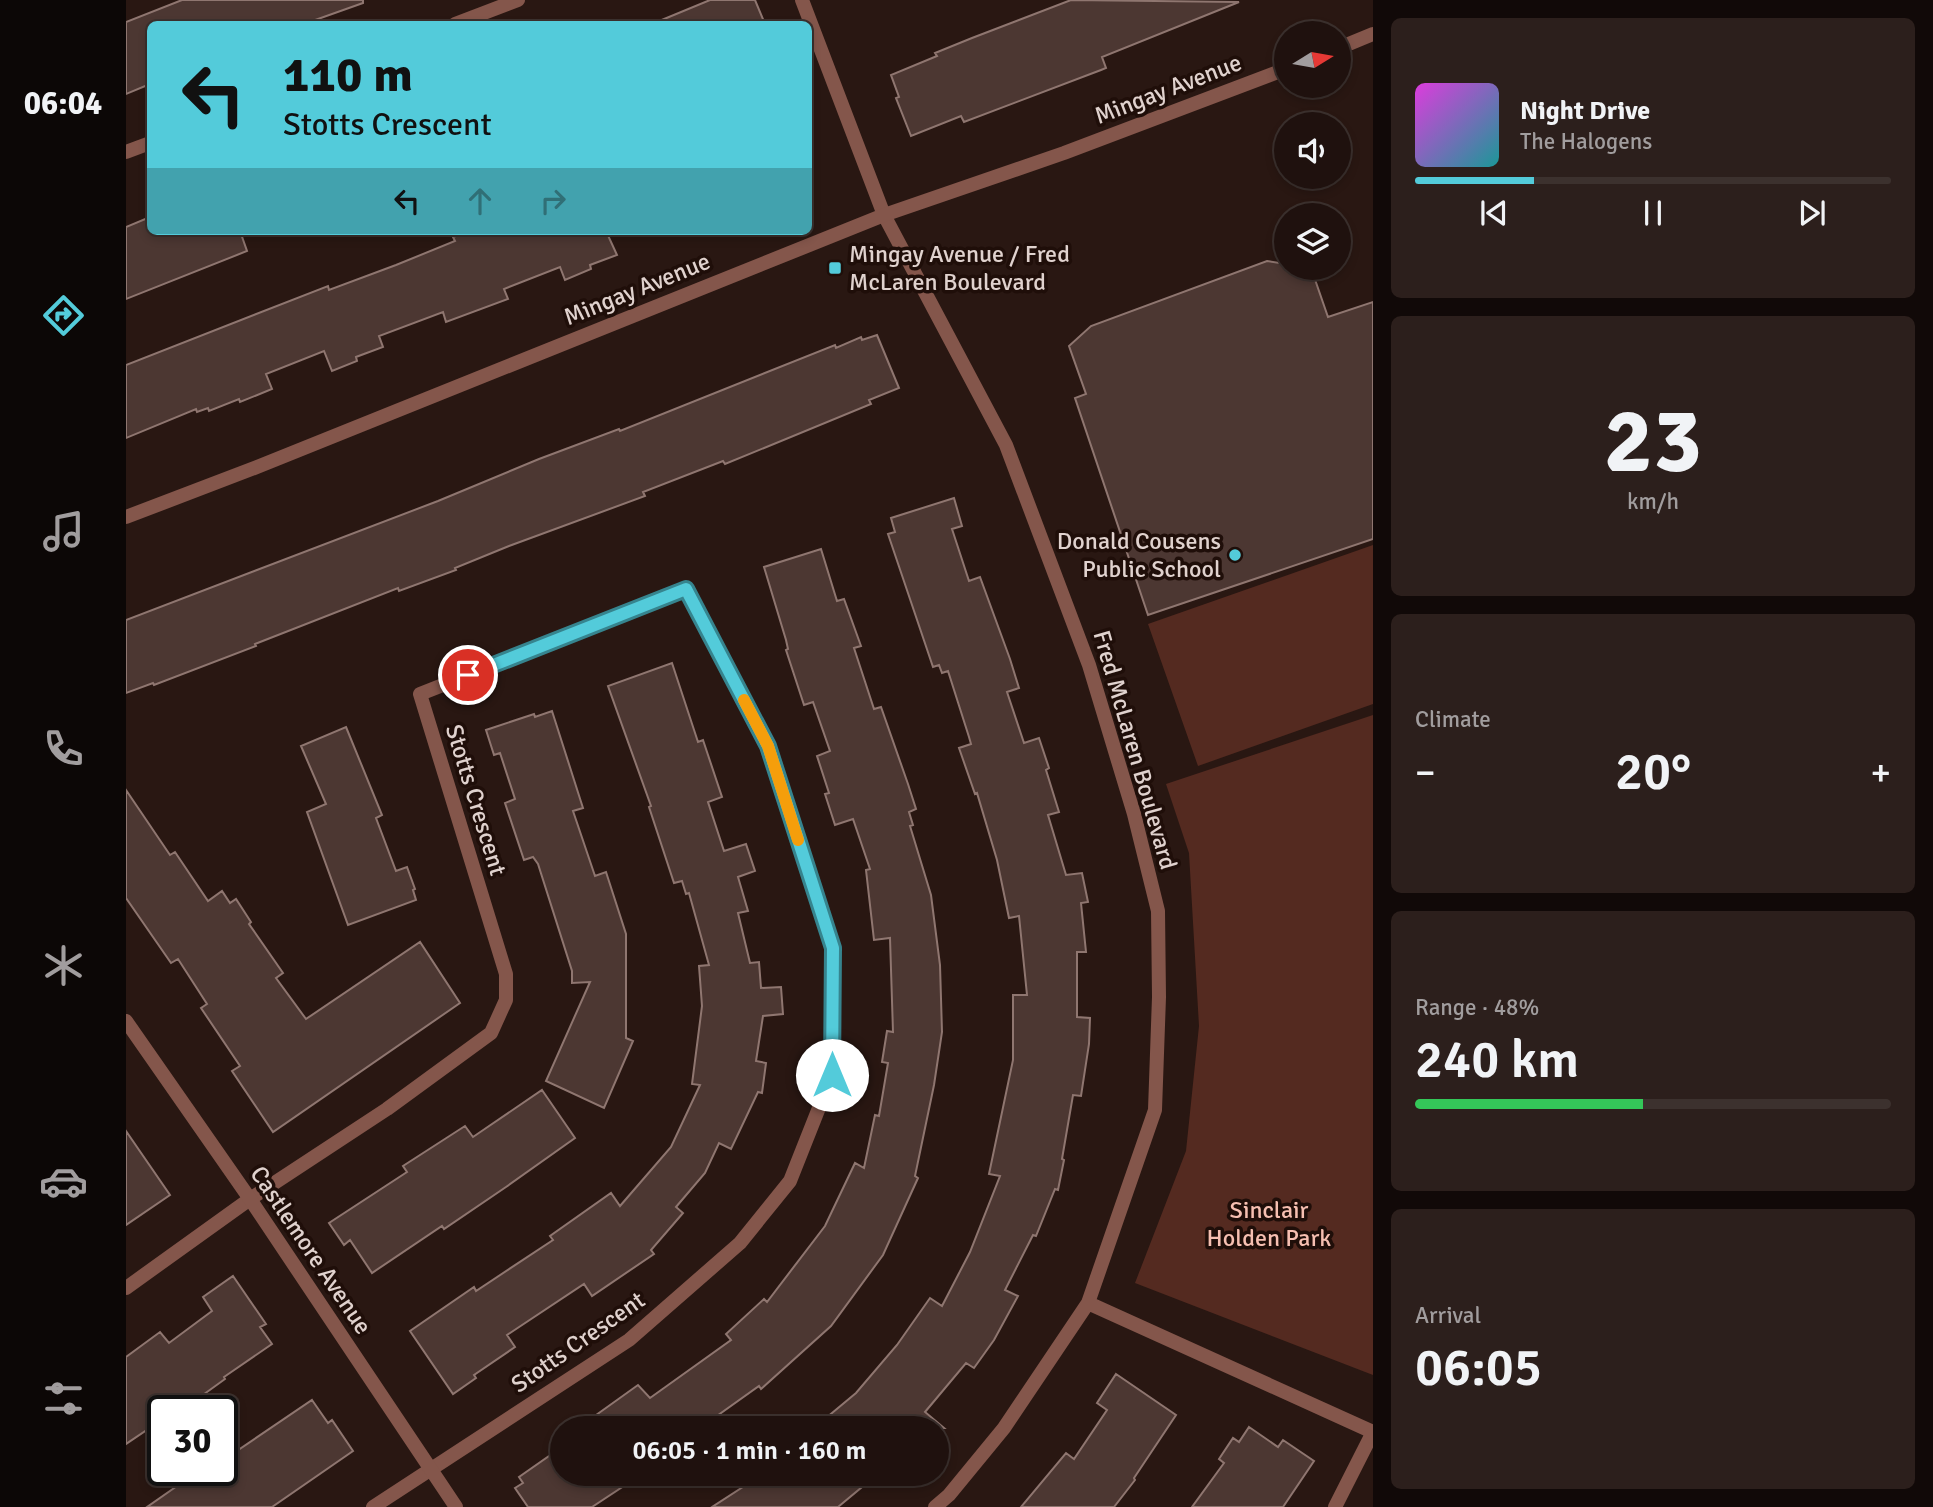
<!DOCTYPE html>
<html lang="en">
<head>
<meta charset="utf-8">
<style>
	body { margin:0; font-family:Signika,sans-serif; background:#2c1f1c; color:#f1f3f6; height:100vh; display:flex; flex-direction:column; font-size:26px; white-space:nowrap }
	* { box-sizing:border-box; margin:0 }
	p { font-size:23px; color:#a19d9e }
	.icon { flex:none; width:38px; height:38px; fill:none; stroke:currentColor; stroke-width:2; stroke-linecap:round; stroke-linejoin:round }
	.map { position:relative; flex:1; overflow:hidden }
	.side { display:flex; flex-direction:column; gap:18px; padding:18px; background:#110908; width:560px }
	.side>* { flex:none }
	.guide { position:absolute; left:21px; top:21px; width:665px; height:214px; border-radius:10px; box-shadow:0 4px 10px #0003,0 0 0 2px #3c312e; background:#53cbda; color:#111; overflow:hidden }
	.needle { width:46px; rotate:79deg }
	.fabs { position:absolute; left:1148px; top:21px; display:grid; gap:14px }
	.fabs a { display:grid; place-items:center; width:77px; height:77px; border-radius:50%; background:#1f110e; box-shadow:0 4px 10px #0003,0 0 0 2px #3c312e; font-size:35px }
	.speed { position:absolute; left:21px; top:1395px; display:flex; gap:14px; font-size:35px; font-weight:700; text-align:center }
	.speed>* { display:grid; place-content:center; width:91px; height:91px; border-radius:50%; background:#1f110e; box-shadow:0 4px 10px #0003,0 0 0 2px #3c312e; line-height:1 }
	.speed .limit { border:4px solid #111; border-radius:10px; background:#fff; color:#111 }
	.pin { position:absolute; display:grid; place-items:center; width:60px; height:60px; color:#fff; margin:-30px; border:4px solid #fff; border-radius:50%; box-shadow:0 2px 7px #0007 }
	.me { position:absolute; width:77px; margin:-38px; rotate:0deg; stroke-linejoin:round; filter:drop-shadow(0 0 5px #0008) }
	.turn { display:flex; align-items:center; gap:24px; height:147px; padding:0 21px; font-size:32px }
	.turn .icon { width:91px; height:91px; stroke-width:2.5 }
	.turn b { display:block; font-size:49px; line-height:60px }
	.lanes { display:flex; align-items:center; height:66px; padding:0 21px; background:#0003; justify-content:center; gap:35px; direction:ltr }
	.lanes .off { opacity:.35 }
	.big { font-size:52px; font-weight:600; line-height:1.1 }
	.side .tile { flex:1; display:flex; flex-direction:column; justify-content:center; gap:10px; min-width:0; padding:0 24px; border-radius:10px; background:#2c1f1c }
	.side .dial { align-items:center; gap:0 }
	.dial b { font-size:91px; line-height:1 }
	.song { display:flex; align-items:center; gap:21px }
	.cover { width:84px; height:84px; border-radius:10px; background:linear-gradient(135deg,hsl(300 70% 55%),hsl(180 70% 35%)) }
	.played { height:7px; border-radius:4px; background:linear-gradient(90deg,#53cbda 25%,#3c312e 25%) }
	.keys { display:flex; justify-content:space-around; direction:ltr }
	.heat { display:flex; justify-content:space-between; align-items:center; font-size:38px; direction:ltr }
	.charge { height:10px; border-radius:5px; background:linear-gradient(90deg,#34c759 48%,#3c312e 0) }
	.trip { position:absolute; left:424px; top:1416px; width:399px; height:70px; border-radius:35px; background:#1f110e; box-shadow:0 4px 10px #0003,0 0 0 2px #3c312e; font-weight:600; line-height:70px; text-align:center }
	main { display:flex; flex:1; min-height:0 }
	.tabs { display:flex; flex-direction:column; width:126px; justify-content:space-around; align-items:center; background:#0c0706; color:#a19d9e }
	.tabs .icon { width:49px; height:49px }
	.tabs .active { color:#53cbda }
	.tabs b { font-size:32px; color:#f1f3f6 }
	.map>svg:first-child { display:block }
	.green { fill:#542a20 }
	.building { fill:#4c3732; stroke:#8f7670; stroke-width:2 }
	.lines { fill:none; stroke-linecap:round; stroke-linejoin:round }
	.minor { stroke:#84564b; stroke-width:14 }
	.tertiary { stroke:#84564b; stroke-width:14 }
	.route-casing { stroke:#36848e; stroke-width:18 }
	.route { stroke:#53cbda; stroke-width:12 }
	.slow { stroke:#f59e0b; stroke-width:12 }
	.poi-dot { fill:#53cbda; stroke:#1f0e09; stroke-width:2.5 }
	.labels { text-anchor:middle; stroke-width:7; stroke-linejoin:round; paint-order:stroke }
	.street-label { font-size:24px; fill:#e0d2ce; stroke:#1f0e09 }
	.poi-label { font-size:24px; fill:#e0d2ce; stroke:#1f0e09; text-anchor:start }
	.park-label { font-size:24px; fill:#f6bfb1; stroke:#1f0e09 }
</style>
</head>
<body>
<main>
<nav class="tabs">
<b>06:04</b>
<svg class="icon active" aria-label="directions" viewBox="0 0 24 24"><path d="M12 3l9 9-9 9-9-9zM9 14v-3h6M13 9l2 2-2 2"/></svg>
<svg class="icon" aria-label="music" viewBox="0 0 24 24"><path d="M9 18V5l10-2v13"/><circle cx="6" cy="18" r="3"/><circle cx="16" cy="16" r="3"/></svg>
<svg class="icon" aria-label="phone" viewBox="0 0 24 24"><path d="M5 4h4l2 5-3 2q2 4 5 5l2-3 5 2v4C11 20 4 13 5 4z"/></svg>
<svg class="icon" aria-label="climate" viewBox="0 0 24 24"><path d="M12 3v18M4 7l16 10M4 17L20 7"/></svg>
<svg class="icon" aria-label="car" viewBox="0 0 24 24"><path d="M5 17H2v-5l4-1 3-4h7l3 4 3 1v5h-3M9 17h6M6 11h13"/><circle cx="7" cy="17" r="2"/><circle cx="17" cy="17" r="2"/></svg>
<svg class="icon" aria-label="filters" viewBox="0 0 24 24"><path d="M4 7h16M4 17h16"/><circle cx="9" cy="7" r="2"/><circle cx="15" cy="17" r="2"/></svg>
</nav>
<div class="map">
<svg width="1247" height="1507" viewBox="0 0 1247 1507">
	<rect width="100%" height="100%" fill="#291712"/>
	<!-- green -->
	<path class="green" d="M1247,545V704L1072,766L1022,624Z
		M1247,715V1375L1009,1283L1060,1151L1073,1026L1063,853L1040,784Z"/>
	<!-- building -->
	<path class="building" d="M56,0H237V3L178,24H24V84L0,94V22Z
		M584,0H629L639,24H526Z
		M945,0L1113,2L976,57L980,68L975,70L838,122L835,116L785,136L770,98L773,97L765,75L811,56L809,53L846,38Z
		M24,217V231H114L121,251L0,299V227Z
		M344,231H480L491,255L464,265L465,269L439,280L434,267L378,289L382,299L320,322L317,312L253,336L257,347L230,357L231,361L206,371L198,351L140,374L146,389L114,402L113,399L83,411L82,408L71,412L70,409L0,438V365L202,286L203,290L270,265L329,241L327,237Z
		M1141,261L1160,264V268H1185L1202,317L1247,302V539L1022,615L949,398L960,394L943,346L965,326Z
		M751,335L773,388L743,400L745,404L599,464L597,461L517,492L519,496L383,546L329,568L330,570L273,591L272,588L129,644L130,646L28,685L27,683L0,693V620L312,501L413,459L493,429L494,431L709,345L710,348L735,337L736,340Z
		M828,498L836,526L826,529L843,581L854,577L884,659L893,688L881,692L898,743L913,738L923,768L920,770L933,812L922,815L940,875L956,873L962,902L955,903L960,952H951V1017L964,1018L963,1044L955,1096L947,1095L936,1159L938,1160L932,1190L929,1189L910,1236L907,1235L879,1290L892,1296L868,1340L848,1368L840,1363L799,1412L818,1428H688L730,1393L771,1345L804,1298L816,1306L844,1252L874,1176L863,1174L887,1060V995H901L893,916L883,918L871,860L851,793L849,794L833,748L845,744L843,737L822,671L816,673L813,665L807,667L762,534L769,532L765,518Z
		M695,549L711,601L718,599L735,646L728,648L748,709L755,707L782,784L790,809L783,812L787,825L784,826L805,895L814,965L816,1032L808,1085L789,1176L792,1178L757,1255L705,1326L635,1389L633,1386L574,1428H452L512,1385L524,1398L605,1340L600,1334L638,1299L641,1302L699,1226L729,1163L738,1168L749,1115L753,1116L762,1063L756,1062L761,1031L767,1032L764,938L748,940L740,870L744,869L727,819L709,825L699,794L703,793L691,756L704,751L687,702L678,705L660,650L662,649L660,640L638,567Z
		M546,663L572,742L577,740L596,797L582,802L598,851L620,844L629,871L612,877L622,911L612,913L624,963L633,962L635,988L655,987L657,1014L637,1016L630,1061L640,1063L636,1093L632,1092L605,1149L593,1143L579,1173L550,1207L557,1213L525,1250L528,1254L466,1296L458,1284L381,1335L389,1347L348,1375L350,1378L327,1394L284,1331L348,1287L350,1291L427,1240L424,1236L485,1193L494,1206L545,1147L574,1085L566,1084L576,1006L573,966L583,965L563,893L560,894L556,881L548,883L523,807L525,806L482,686Z
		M426,711L457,808L447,811L469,876L480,872L500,934V1038L507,1041L478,1108L420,1081L464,982L446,983V971L412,864L407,857L398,860L379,803L389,799L374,753L368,755L360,730L408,714L409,717Z
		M220,727L256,815L250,818L270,871L281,867L289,889L287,890L290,900L222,925L181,812L200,804L175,746Z
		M0,790L44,855L49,852L82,901L96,891L104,903L110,899L125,922L123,924L157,973L150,978L180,1019L294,942L334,1003L147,1132L106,1071L114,1066L75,1008L81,1004L52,959L45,963L0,898Z
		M416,1090L449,1138L380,1187L318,1229L316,1226L246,1273L224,1240L218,1245L203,1223L281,1172L277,1166L339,1126L347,1137Z
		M0,1131L44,1195L0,1225Z
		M107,1276L140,1324L134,1327L146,1344L98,1377L99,1379L56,1410H37V1419L0,1444V1357L34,1332L43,1343L86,1311L77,1297Z
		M990,1374L1050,1415L1008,1478L1009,1480L988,1507H895L940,1453L948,1459L981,1410L971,1403Z
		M186,1400L202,1423L206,1420L227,1451L146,1507H21L74,1470H96V1461Z
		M1123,1427L1152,1447L1157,1440L1188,1461L1157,1507H1066L1098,1463L1093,1459L1107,1438L1113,1442Z
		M436,1447V1474H516L466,1507H402L389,1488L397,1483L393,1477Z
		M637,1474H730L727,1476L736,1487L712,1507H586Z"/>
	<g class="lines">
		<!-- minor -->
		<path class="minor" d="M676,0L758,215L880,445L963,665L1008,814L1032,911L1033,997L1029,1110L962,1303L878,1428L823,1495L809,1507
			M329,24L392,0
			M0,152L24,143
			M0,1288L124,1199L261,1109L365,1033L380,1000V974L294,694L560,589L642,746L707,948L706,1075L664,1181L614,1243L503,1340L247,1507
			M962,1303L1247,1432
			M1209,1507L1247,1432"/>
		<!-- tertiary -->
		<path class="tertiary" d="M1213,48L1247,34
			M0,517L131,467L758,215L938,153L1160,69
			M0,1021L124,1199L330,1507"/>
	</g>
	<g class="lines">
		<defs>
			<path id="route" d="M342,675L560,589L642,746L707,948L706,1075"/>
		</defs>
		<!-- route casing -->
		<use href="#route" class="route-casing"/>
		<!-- route -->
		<use href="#route" class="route"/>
		<!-- slow -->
		<path class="slow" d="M618,700L642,746L672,840"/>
	</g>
	<!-- markers -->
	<g class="poi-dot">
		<rect x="702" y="261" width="14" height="14" rx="3.5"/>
		<circle cx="1109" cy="555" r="7"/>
	</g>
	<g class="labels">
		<!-- street labels -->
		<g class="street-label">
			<text transform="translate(1042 89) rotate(-21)" y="8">Mingay Avenue</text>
			<text transform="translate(511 289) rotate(-22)" y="8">Mingay Avenue</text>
			<text transform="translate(1009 750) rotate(74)" y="8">Fred McLaren Boulevard</text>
			<text transform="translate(350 800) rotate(73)" y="8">Stotts Crescent</text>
			<text transform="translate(185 1250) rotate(56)" y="8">Castlemore Avenue</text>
			<text transform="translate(452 1342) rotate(-35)" y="8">Stotts Crescent</text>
		</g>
		<!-- poi labels -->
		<g class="poi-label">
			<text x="723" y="262">Mingay Avenue / Fred<tspan x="723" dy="28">McLaren Boulevard</tspan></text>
			<text x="1095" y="549" text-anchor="end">Donald Cousens<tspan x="1095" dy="28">Public School</tspan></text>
		</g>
		<!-- park labels -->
		<g class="park-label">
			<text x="1143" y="1218">Sinclair<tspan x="1143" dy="28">Holden Park</tspan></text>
		</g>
	</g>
</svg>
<div class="fabs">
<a><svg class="needle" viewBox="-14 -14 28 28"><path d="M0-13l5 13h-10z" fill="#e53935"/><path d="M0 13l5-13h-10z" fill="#a19d9e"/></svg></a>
<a><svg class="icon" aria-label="sound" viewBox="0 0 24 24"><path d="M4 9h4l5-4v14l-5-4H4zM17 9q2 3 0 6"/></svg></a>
<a><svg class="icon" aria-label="layers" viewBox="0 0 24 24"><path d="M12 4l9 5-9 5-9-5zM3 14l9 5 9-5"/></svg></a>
</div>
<div class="speed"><div class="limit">30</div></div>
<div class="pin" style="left:342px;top:675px;background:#d93025"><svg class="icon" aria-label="arrive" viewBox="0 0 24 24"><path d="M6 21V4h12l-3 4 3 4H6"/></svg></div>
<svg class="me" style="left:706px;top:1075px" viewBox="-20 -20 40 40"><circle r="19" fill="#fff"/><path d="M0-13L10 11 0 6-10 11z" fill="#53cbda"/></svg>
<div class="trip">06:05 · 1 min · 160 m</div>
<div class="guide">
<div class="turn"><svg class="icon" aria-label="left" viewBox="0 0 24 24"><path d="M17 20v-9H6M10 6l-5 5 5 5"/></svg><div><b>110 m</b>Stotts Crescent</div></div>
<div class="lanes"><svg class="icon" aria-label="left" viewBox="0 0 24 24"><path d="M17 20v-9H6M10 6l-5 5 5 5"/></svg><svg class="icon off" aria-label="ahead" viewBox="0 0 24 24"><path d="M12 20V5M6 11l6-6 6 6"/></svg><svg class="icon off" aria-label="right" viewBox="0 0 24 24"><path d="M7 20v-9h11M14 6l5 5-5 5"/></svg></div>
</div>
</div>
<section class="side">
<div class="tile">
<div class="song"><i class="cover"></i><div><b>Night Drive</b><p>The Halogens</p></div></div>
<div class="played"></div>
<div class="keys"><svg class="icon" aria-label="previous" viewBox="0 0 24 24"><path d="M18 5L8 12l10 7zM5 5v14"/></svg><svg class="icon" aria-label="pause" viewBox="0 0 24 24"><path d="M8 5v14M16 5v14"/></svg><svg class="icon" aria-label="next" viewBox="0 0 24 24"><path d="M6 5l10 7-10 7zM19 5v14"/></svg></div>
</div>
<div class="tile dial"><b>23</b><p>km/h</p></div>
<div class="tile"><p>Climate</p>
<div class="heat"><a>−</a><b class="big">20°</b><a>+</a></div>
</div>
<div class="tile"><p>Range · 48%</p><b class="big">240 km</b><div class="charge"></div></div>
<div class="tile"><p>Arrival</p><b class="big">06:05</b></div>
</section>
</main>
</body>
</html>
